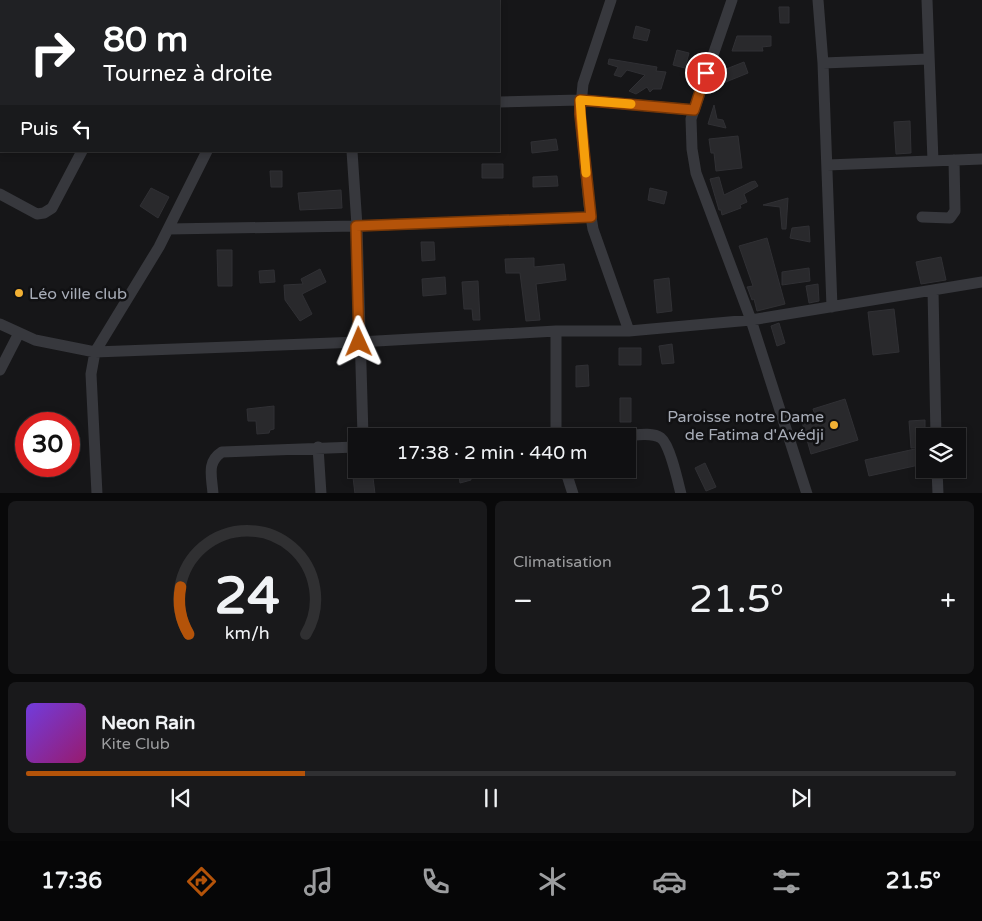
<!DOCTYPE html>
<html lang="fr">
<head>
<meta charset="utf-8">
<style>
	body { margin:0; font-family:"Varela Round",sans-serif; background:#19191b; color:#f1f3f6; height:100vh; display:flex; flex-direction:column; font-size:19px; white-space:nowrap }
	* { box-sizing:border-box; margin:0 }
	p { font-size:16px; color:#9c9d9f }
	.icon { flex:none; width:28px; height:28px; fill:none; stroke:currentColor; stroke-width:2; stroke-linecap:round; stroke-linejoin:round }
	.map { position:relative; height:493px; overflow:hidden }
	.sheet { display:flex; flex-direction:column; gap:8px; padding:8px; background:#09090a; flex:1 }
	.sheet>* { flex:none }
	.top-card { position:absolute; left:0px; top:0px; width:500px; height:152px; box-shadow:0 2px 8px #0003,0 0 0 1px #303032; background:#202124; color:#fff; overflow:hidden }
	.fabs { position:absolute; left:916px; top:428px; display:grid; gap:10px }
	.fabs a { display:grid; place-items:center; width:50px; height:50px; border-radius:0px; background:#101012; box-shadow:0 2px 8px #0003,0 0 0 1px #303032; font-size:25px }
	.speed { position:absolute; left:15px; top:412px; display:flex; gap:10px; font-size:25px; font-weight:700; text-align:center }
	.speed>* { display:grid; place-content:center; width:65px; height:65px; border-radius:50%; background:#101012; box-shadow:0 2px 8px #0003,0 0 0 1px #303032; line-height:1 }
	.speed .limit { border:8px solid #d22; background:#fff; color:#111 }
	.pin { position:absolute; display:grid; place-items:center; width:42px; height:42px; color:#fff; margin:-21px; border:2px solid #fff; border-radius:50%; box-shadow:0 1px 5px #0007 }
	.me { position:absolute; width:55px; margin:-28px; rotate:359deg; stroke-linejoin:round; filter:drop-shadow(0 0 4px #0008) }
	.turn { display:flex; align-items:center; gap:18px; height:105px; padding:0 20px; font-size:22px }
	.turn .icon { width:65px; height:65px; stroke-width:2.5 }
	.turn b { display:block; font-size:35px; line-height:42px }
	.then { display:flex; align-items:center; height:48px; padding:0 20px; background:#0003; gap:10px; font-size:19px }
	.big { font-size:38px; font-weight:600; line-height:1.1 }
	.sheet .widget { flex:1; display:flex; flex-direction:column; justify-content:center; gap:8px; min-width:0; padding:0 18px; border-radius:8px; background:#19191b }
	.sheet .dial { align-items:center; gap:0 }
	.dial svg { height:130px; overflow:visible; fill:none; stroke:#303032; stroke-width:7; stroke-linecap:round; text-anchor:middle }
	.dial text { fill:#f1f3f6; stroke:none }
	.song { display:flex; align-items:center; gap:15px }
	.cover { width:60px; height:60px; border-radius:8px; background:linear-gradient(135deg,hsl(260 70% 55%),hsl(320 70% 35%)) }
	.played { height:5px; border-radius:2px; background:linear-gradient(90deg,#b45309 30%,#303032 30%) }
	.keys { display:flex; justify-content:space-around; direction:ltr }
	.heat { display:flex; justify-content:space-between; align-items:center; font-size:28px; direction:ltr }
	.sheet .tiles { flex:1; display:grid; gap:8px; grid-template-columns:1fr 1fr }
	.widget:last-child { grid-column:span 2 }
	.trip { position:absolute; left:348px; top:428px; width:288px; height:50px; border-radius:0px; background:#101012; box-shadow:0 2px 8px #0003,0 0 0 1px #303032; font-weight:600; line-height:50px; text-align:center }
	.tab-bar { display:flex; height:80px; justify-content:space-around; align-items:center; background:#060607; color:#9c9d9f }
	.tab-bar .icon { width:35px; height:35px }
	.tab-bar .active { color:#b45309 }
	.tab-bar b { font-size:22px; color:#f1f3f6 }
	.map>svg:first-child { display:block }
	.building { fill:#29292c; stroke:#303034 }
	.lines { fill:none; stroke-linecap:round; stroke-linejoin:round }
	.minor { stroke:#37383d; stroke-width:11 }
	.route-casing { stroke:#753606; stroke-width:12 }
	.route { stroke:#b45309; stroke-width:9 }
	.slow { stroke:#f59e0b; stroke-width:9 }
	.poi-dot { fill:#f2b134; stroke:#111113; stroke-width:2 }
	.labels { text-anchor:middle; stroke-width:5; stroke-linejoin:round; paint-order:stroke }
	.poi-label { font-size:16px; fill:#a8adb8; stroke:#111113; text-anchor:start }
</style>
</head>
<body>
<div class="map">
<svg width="982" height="494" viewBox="0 0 982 494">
	<rect width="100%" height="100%" fill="#161618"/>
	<!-- building -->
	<path class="building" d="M779,7H789V23H780Z
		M636,26L650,30L647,41L633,38Z
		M737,36H771V46L762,47L763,51H732Z
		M677,50L689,53L685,68L673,65Z
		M609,59L657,67L656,71L666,72L661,89H653L650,92L647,87L636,94L629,91L645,75L627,70L621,77L614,75L618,67L608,64Z
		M744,62L748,73L716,86L721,71Z
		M714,105L717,119L723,120L726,128L708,124Z
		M910,121L911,153L896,154L894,122Z
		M738,136L742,168L716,171L714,153H711L709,139Z
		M556,139L558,150L532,153L531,142Z
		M482,164H503V178H482Z
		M270,171H282V187H271Z
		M557,176L558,186L533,187V177Z
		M719,177L724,195L751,182L755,181L758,186L744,194L747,202L740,205L741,208L722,215L721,210H719L710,179Z
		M151,188L169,197L158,218L140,206Z
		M650,188L667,192L664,204L648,200Z
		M341,190L342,208L300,210L298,193Z
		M788,198L786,229H782L780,207L763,205Z
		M809,226L810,242L790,238L792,228Z
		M767,238L785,304L757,311L754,299L752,300L748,289L747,287L753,286L739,246Z
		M421,242H434L435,260L422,261Z
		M217,250H232V286H218Z
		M941,257L946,280L921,284L916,262Z
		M534,258V267L564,264L566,280L536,284L540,320L526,321L520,273H506L505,259Z
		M809,268L810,281L782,285V272Z
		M320,269L326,282L302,294L312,314L300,321L285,300L284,285L303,284L301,279Z
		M274,270L275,282L260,283L259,271Z
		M445,277L446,294L423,296L422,279Z
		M669,278L672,311L657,313L654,280Z
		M478,281L480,320H473L472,309H464L462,282Z
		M818,284L819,301L809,303L806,286Z
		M894,309L899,352L873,355L868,312Z
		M779,323L785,343L777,346L771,326Z
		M672,344L674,363L662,364L659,346Z
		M619,348H641V365H619Z
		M588,365L589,386L576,387V366Z
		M620,398H631V422H620Z
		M845,399L858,440L811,454L802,422L816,418L813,409Z
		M274,406V429L270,430L269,433L257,434L256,421H248L247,409Z
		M925,420V447L911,448L909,421Z
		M915,449L919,465L869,476L865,460Z
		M705,463L716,487L706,491L695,468Z
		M352,469H372L375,494H355Z
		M458,469H470L471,480L460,483Z"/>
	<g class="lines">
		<!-- minor -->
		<path class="minor" d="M31,0V1
			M611,0L583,84L580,114L589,205L593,229L629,331
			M732,0L691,119L692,149L696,173L751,320L807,494
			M818,0L823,63L832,307
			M927,0L933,161
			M161,1L162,0
			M283,1V0
			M412,1L414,0
			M0,12H1
			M823,63L928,59
			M0,95L1,96
			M499,102L580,100L694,110
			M352,151L357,226L363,436
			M827,165L982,159
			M0,194L37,214L44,213L52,208L82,151
			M922,217L950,218L955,211L954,160
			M168,229L357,226L591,217
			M933,290L936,436
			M0,324L35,340L95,352L359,342L556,331H629L751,320L982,282
			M556,331V436
			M0,370L19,333
			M622,436C633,436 651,431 661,438C670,445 678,482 681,494
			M318,447L321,494
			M565,469L573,494
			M937,469L938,494
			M97,494L91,374L95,352L159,247L207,151
			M213,494C212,477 206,462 222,452L356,447"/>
	</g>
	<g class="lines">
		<defs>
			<path id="route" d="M359,342L356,226L591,217L580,114V100L694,110L706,73"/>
		</defs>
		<!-- route casing -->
		<use href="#route" class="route-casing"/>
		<!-- route -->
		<use href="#route" class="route"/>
		<!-- slow -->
		<path class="slow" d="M586,173L580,100L631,104"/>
	</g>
	<!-- markers -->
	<g class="poi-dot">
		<circle cx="19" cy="293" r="5"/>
		<circle cx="834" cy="425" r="5"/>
	</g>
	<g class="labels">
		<!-- poi labels -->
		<g class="poi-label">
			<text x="29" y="299">Léo ville club</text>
			<text x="824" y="422" text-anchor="end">Paroisse notre Dame<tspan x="824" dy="18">de Fatima d'Avédji</tspan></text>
		</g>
	</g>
</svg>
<div class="fabs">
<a><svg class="icon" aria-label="layers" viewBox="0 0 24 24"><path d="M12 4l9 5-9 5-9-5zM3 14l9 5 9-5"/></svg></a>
</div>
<div class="speed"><div class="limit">30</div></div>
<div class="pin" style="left:706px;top:73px;background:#d93025"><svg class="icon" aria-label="arrive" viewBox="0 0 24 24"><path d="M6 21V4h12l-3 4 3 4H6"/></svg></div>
<svg class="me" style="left:359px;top:342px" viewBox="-20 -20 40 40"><path d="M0-17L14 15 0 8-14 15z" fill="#b45309" stroke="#fff" stroke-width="4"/></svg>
<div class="trip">17:38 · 2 min · 440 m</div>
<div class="top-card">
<div class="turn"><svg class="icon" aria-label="right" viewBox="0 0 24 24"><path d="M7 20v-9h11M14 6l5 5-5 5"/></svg><div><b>80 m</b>Tournez à droite</div></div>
<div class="then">Puis<svg class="icon" aria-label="left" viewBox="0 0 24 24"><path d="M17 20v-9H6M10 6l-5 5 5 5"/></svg></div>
</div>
</div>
<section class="sheet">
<div class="tiles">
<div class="widget dial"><svg viewBox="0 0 100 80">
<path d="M14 69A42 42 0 1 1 86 69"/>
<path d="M14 69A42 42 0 0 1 9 40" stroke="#b45309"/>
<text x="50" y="56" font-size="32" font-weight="700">24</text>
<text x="50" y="72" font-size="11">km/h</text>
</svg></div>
<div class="widget"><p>Climatisation</p>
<div class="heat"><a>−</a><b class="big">21.5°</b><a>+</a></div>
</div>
<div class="widget">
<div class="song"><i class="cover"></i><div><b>Neon Rain</b><p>Kite Club</p></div></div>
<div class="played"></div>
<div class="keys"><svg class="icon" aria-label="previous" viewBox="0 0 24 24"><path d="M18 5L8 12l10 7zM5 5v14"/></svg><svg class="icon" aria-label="pause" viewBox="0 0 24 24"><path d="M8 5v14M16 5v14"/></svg><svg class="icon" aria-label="next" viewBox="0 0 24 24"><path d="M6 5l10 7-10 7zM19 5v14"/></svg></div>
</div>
</div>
</section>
<nav class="tab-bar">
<b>17:36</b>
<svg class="icon active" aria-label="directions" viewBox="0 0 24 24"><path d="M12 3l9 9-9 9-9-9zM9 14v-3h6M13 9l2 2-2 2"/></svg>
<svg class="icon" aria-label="music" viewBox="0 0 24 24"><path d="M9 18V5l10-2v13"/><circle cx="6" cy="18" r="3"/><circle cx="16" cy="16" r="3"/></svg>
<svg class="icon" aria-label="phone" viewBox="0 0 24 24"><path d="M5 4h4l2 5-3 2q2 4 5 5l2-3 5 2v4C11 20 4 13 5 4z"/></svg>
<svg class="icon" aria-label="climate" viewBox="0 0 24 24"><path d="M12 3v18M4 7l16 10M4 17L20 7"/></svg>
<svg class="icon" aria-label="car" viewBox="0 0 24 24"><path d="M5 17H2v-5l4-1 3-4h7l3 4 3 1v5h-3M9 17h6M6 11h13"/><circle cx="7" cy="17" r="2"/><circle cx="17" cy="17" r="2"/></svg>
<svg class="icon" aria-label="filters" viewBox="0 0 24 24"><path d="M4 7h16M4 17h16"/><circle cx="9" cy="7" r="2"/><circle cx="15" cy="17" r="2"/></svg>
<b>21.5°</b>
</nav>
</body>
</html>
